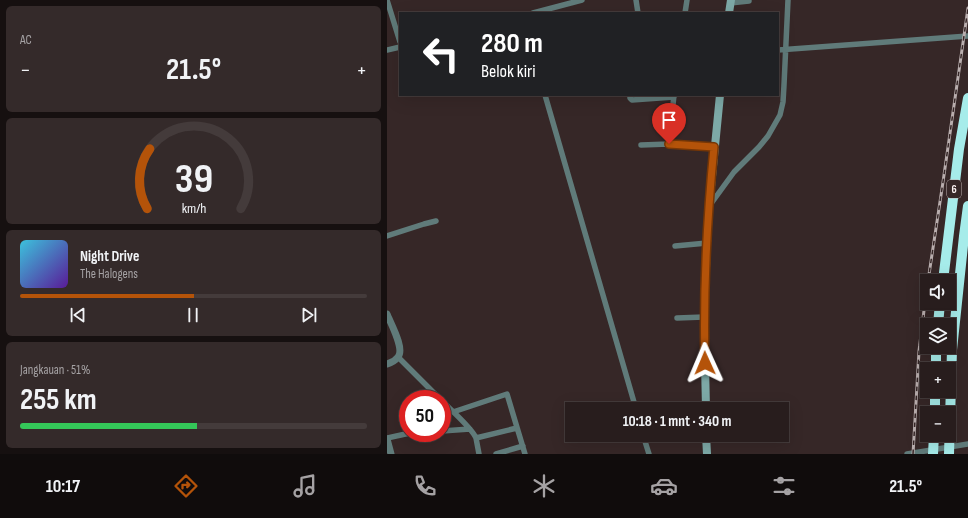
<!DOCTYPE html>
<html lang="id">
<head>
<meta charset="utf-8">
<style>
	body { margin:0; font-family:"Sofia Sans Condensed",sans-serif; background:#342a2a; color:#f1f3f6; height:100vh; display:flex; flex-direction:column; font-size:15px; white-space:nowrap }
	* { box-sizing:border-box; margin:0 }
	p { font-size:13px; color:#a5a2a4 }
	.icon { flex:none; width:22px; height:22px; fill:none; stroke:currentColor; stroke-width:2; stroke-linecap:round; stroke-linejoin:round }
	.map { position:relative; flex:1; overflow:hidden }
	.details { display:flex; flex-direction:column; gap:6px; padding:6px; background:#161010; width:387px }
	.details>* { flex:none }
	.hud { position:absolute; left:12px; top:12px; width:380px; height:84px; border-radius:0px; box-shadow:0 4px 16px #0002,0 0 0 1px #443b3b; background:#202124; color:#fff; overflow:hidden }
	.tools { position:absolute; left:533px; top:274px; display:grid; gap:8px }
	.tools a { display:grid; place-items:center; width:36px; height:36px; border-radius:0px; background:#281d1d; box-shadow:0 4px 16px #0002,0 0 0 1px #443b3b; font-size:20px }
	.speed { position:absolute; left:12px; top:390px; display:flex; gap:8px; font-size:20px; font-weight:700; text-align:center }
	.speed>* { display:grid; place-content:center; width:52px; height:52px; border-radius:50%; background:#281d1d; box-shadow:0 4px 16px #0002,0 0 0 1px #443b3b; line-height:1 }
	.speed .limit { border:6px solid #d22; background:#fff; color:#111 }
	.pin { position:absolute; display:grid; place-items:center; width:34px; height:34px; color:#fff; margin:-41px -17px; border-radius:50% 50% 50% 0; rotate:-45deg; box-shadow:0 0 4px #0007 }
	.pin .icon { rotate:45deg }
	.me { position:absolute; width:44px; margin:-22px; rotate:359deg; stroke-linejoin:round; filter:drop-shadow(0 0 3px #0008) }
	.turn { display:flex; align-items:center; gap:14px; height:84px; padding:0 16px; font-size:18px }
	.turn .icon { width:52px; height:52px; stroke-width:2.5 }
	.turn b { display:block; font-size:28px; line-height:34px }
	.big { font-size:30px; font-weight:700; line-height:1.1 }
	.details .card { flex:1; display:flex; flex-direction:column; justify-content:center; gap:6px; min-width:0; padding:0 14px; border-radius:6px; background:#342a2a }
	.details .dial { align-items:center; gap:0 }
	.dial svg { height:104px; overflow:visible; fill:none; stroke:#443b3b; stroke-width:7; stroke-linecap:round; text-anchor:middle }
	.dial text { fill:#f1f3f6; stroke:none }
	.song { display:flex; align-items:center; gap:12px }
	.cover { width:48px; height:48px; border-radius:6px; background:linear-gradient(135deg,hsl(190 70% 55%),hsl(270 70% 35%)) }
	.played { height:4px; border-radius:2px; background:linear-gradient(90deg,#b45309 50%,#443b3b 50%) }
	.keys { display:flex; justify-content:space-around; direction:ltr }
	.heat { display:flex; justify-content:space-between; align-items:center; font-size:22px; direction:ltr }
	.charge { height:6px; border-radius:3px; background:linear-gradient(90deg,#34c759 51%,#443b3b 0) }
	.trip { position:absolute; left:178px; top:402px; width:224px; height:40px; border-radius:0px; background:#281d1d; box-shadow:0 4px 16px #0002,0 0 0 1px #443b3b; font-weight:700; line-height:40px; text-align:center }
	.menu { display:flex; height:64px; justify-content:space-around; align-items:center; background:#100c0c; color:#a5a2a4 }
	.menu .icon { width:28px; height:28px }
	.menu .current { color:#b45309 }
	.menu b { font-size:18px; color:#f1f3f6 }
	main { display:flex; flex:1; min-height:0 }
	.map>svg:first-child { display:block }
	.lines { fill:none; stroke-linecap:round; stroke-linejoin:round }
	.minor { stroke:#607b7a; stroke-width:5.5 }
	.tertiary { stroke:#607b7a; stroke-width:7 }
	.secondary { stroke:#7da9a7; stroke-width:8 }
	.motorway { stroke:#a6ecea; stroke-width:10 }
	.rail-casing { stroke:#b9aeae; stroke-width:3 }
	.rail { stroke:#362727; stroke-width:1.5; stroke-dasharray:4.5; stroke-linecap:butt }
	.route-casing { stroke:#753606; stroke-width:10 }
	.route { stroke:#b45309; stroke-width:7 }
	.labels { text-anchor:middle; stroke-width:4; stroke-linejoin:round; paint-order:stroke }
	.shield { fill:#362727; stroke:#c0b4b4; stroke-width:1 }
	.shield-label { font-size:11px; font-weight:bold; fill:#fbf1f1 }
</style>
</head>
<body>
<main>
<section class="details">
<div class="card"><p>AC</p>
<div class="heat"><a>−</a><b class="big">21.5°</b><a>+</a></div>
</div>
<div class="card dial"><svg viewBox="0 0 100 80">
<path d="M14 69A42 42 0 1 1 86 69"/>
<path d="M14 69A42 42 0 0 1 16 23" stroke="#b45309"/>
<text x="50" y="56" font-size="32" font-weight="700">39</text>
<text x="50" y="72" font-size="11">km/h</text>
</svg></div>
<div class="card">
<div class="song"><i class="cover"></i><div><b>Night Drive</b><p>The Halogens</p></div></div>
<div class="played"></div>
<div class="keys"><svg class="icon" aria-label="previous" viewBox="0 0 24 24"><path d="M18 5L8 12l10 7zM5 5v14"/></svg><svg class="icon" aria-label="pause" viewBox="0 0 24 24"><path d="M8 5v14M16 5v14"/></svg><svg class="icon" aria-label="next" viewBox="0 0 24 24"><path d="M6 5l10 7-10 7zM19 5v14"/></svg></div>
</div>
<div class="card"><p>Jangkauan · 51%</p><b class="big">255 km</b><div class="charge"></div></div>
</section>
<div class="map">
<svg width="581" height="454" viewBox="0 0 581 454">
	<rect width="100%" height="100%" fill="#362727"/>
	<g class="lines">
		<!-- minor -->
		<path class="minor" d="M0,0L13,42
			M249,0L251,13
			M343,3L362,1
			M146,13L195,0
			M298,13L300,0
			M0,50L13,47
			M391,50L581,36
			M158,95L249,409
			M243,95V98L245,100L287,97
			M282,144L287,95
			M254,145L282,144L327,147
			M323,205L347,172L372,147L381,136L393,115L396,102L397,85L401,0
			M0,236L37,224L49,221
			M288,246L320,243
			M290,318L317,317
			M11,357L53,399
			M55,401C64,410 85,428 89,438L130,428
			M66,412L120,394L138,454
			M55,431L83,429
			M256,435L262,454
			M0,438L23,433
			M89,438L92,454
			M109,454L136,446
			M520,454L581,444"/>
		<!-- tertiary -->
		<path class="tertiary" d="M0,314C4,324 18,349 11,357C8,361 4,363 0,364
			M0,439L4,454"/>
		<!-- secondary -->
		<path class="secondary" d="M342,13L344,0
			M319,409L317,317L320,243L322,207L333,95
			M319,435L320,454"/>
		<!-- motorway -->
		<path class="motorway" d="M556,281L572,149L581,98
			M551,325L553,303
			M549,369V347
			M548,413V391
			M546,454L547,435
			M562,454L565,350L577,236L581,206"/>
		<defs>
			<path id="rail" d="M541,281L556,182L581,8
				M526,454L532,351L540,286"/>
		</defs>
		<!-- rail casing -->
		<use href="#rail" class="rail-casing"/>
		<!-- rail -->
		<use href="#rail" class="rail"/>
	</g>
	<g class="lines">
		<defs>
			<path id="route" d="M282,144L327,147C320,219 316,291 318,363"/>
		</defs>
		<!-- route casing -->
		<use href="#route" class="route-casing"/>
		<!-- route -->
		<use href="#route" class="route"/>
	</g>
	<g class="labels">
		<!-- shield labels -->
		<rect class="shield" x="560" y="180" width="14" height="18" rx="3"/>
		<g class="shield-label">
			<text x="567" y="193">6</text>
		</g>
	</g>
</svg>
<div class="tools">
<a><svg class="icon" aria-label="sound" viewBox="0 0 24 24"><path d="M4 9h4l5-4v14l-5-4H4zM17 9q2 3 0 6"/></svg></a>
<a><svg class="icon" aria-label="layers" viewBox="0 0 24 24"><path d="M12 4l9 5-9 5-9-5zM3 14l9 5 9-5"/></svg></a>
<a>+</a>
<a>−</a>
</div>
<div class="speed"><div class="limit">50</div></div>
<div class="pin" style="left:282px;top:144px;background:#d93025"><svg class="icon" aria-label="arrive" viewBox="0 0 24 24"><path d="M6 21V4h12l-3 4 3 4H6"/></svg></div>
<svg class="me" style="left:318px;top:363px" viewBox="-20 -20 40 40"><path d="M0-17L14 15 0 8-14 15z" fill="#b45309" stroke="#fff" stroke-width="4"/></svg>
<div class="trip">10:18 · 1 mnt · 340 m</div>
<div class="hud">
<div class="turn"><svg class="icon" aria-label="left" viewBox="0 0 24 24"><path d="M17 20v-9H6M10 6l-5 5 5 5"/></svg><div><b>280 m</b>Belok kiri</div></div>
</div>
</div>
</main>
<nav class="menu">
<b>10:17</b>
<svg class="icon current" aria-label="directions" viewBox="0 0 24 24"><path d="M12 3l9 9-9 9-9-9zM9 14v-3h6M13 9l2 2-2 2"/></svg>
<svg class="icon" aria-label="music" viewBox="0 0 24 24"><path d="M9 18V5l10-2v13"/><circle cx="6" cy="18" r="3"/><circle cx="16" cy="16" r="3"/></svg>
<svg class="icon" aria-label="phone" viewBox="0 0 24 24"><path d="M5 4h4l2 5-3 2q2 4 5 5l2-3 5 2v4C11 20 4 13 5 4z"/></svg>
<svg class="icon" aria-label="climate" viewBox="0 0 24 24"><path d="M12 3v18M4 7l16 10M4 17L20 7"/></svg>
<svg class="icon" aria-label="car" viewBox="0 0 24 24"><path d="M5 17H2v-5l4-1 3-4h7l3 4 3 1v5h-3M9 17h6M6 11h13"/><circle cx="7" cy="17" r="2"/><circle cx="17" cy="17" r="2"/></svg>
<svg class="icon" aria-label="filters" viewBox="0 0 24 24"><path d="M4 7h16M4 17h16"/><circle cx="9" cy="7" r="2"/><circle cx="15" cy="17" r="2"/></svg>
<b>21.5°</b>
</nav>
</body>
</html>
